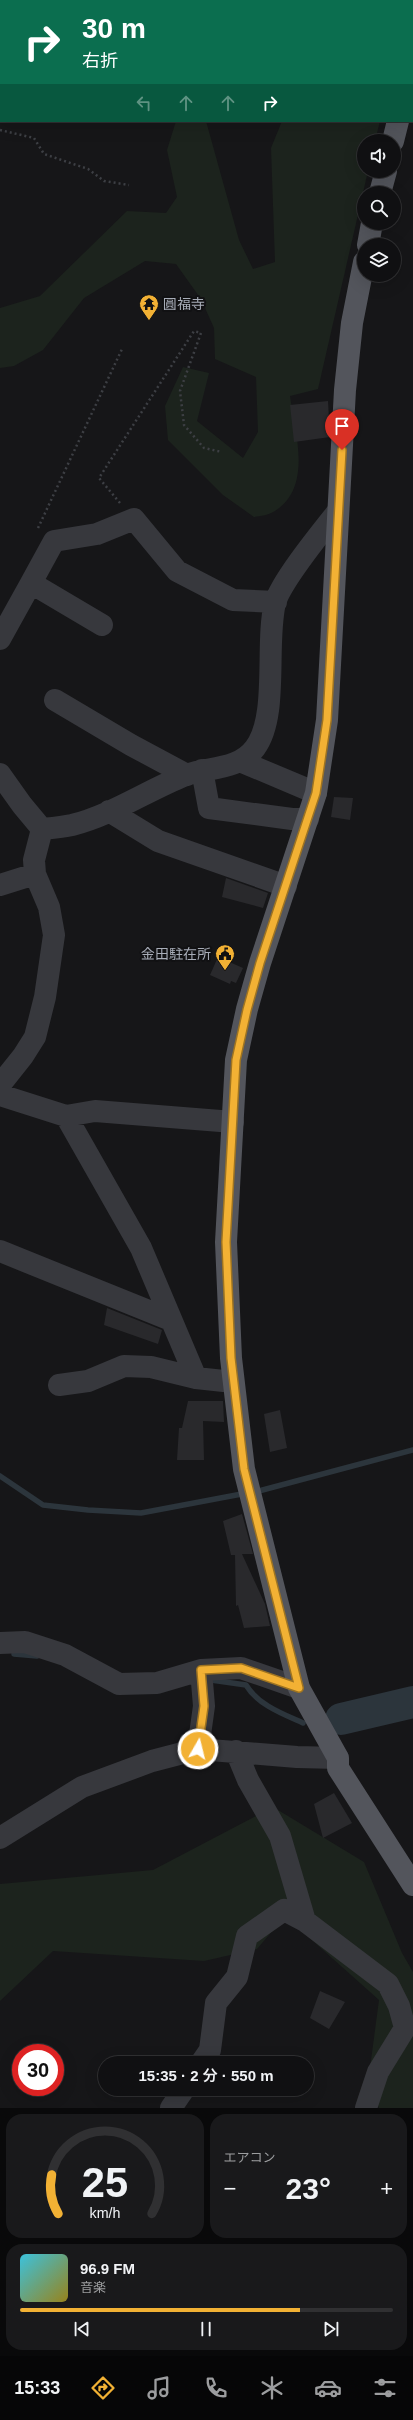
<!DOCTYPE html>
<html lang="ja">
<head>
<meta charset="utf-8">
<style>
	body { margin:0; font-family:Arial,"Noto Sans JP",sans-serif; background:#19191b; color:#f1f3f6; height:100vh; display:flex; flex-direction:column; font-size:15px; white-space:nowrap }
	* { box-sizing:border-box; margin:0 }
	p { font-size:13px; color:#9c9d9f }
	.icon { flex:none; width:22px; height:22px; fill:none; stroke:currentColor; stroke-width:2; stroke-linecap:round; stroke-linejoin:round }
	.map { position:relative; height:2108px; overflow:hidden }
	.sheet { display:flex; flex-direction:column; gap:6px; padding:6px; background:#09090a; flex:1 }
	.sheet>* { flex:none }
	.guide { position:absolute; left:0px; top:0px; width:413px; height:122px; box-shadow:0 4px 16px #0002,0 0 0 1px #303032; background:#0b6e4f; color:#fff; overflow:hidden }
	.controls { position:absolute; left:357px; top:134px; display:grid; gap:8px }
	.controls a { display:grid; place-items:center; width:44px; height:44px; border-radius:50%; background:#101012; box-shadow:0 4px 16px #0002,0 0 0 1px #303032; font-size:20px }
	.speed { position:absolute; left:12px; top:2044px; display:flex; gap:8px; font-size:20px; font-weight:700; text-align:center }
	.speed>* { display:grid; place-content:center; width:52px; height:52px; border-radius:50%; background:#101012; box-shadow:0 4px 16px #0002,0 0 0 1px #303032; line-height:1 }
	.speed .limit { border:6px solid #d22; background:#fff; color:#111 }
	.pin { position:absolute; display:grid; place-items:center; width:34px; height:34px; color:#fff; margin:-41px -17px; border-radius:50% 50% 50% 0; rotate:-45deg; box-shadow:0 0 4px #0007 }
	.pin .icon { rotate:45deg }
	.me { position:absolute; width:44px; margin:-22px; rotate:8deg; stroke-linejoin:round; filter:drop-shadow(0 0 3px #0008) }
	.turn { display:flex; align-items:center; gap:14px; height:84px; padding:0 16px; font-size:18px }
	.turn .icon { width:52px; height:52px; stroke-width:2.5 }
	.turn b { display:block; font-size:28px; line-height:34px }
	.lanes { display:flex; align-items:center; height:38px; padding:0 16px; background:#0003; justify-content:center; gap:20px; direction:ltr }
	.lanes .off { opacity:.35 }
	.big { font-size:30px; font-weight:600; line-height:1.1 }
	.sheet .card { flex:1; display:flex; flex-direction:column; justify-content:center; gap:6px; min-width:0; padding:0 14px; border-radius:16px; background:#19191b }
	.sheet .dial { align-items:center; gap:0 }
	.dial svg { height:104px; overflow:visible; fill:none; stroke:#303032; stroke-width:7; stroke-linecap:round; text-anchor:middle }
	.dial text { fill:#f1f3f6; stroke:none }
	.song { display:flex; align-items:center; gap:12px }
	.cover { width:48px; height:48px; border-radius:6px; background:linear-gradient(135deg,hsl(190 70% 55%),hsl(50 70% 35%)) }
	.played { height:4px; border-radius:2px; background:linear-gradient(90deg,#f2b134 75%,#303032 75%) }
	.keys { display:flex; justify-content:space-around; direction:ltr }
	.heat { display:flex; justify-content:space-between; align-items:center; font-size:22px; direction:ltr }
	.sheet .tiles { flex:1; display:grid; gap:6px; grid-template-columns:1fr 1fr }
	.card:last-child { grid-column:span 2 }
	.trip { position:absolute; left:98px; top:2056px; width:216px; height:40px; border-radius:20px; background:#101012; box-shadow:0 4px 16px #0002,0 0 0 1px #303032; font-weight:600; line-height:40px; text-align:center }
	.tabs { display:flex; height:64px; justify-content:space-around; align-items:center; background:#060607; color:#9c9d9f }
	.tabs .icon { width:28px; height:28px }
	.tabs .selected { color:#f2b134 }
	.tabs b { font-size:18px; color:#f1f3f6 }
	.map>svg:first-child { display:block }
	.green { fill:#1c231d }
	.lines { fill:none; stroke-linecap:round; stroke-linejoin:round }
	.stream { stroke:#2c353c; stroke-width:5.5 }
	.river { stroke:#2c353c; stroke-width:32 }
	.building { fill:#29292c }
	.path { stroke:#3d3f44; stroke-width:2.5; stroke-dasharray:2 3; stroke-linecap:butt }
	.minor { stroke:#37383d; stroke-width:22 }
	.major { stroke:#53555c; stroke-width:22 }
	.route-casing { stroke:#9d7322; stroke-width:10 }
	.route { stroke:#f2b134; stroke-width:7 }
	.labels { text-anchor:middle; stroke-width:4; stroke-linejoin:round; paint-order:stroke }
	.poi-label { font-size:14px; fill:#a8adb8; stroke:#111113; text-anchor:start }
</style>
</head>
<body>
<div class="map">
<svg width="413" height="2108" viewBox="0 0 413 2108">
	<rect width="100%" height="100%" fill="#161618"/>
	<!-- green -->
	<path class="green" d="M176,121H206L239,240L253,269L275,262L271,148L282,121H380L375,141H364V171H368L318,389L290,396C295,433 313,486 275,511C269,515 260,516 254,517L223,495L168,440L165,406L183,367L209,373L197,421L243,458L258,432L256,377L215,359L214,328L201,299L176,264L145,261L84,298L43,350L14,366L0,368V308L40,296L127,211L166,213L177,197L167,150Z
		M273,1807L364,1862L402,1953L413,1972V2108H379L368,2083L379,2000L285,1916L257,1949L204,1961L53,1951L0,2001V1884L153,1870Z"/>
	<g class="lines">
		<!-- stream -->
		<path class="stream" d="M0,1476L43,1505L88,1510L141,1513L247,1493
			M255,1492L413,1450
			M14,1654L37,1656
			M211,1680L246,1685C258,1705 283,1714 303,1723"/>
		<!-- river -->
		<path class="river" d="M341,1719L413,1702"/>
	</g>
	<!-- building -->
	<path class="building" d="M328,401L330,437L294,442L290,405Z
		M334,797L353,798L350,820L331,817Z
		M226,878L268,893L263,908L222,897Z
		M218,957L243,968L236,983L231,981L230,984L210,975Z
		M107,1308L162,1330L158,1344L104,1325Z
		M188,1401H223L224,1422L203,1421L204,1460H177L179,1428H182Z
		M280,1410L287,1448L270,1452L264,1414Z
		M242,1514L253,1554H242L265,1604L270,1626L244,1628L238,1605L236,1606L235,1555H231L223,1521Z
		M334,1793L352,1823L323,1838L314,1804Z
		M320,1991L345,2002L329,2029L310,2018Z"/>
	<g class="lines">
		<!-- path -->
		<path class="path" d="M0,130L34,138L44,154L88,169L104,181L129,185
			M120,503L99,478L194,331L201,333L180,391L184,425L204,448L222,452
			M38,528L122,349"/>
		<!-- minor -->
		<path class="minor" d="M102,625L31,583L54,541L97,534L134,519L177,571L233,600L276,602
			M0,639L31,583
			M55,700L131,745L187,775
			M240,761L316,793
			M202,770L209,808L292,819H308
			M0,774L22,805L42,829
			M109,811L158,841L286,886
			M42,829C52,828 63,827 72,825C112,815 148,790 186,775C209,767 239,770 255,748C279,716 265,644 275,603C281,581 323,530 338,511
			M0,885L35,874
			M0,1085L23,1056L35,1037L45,997L54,935L49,907L35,874L34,860L42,829
			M0,1095L66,1116L95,1111L233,1122
			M66,1116L141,1248L196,1378
			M0,1251L171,1320
			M59,1385L88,1381L124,1366L151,1367L196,1378L233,1382
			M0,1643L25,1642L65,1655L119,1684L157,1683L201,1670L241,1668L299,1688
			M198,1749L204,1706L201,1670
			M236,1751L248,1780L280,1836L305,1921
			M0,1838L82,1787L152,1761L198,1749L297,1757L338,1758
			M201,2063L210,2050L216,2003L237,1977L247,1936L284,1910L305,1921L388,1984L399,2006L405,2028L378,2072L366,2108
			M171,2108L184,2089"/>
		<!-- major -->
		<path class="major" d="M412,60L413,56
			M393,141L398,121
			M380,193L386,171
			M368,245L372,223
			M364,262L352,323L345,390L327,720L316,793L260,963L247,1009L236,1060L226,1242L231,1358L244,1469L299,1688L338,1758V1768L413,1885"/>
	</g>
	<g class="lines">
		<defs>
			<path id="route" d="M198,1749L204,1706L201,1670L241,1668L299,1688L244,1469L231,1358L226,1242L236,1060L247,1010L260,963L316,793L327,720L342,450"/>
		</defs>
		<!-- route casing -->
		<use href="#route" class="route-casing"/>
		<!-- route -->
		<use href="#route" class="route"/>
	</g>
	<!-- icons -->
	<defs>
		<symbol id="temple-pin" viewBox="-11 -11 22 30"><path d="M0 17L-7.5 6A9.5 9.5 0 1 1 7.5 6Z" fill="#f2b134" stroke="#111113"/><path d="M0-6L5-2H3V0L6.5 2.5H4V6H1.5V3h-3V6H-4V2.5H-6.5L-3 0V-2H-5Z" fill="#111"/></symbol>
		<symbol id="civic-pin" viewBox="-11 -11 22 30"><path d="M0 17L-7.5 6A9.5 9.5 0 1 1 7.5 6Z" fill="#f2b134" stroke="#111113"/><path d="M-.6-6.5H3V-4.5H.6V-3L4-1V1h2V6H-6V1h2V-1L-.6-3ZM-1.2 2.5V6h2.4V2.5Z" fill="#111"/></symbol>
	</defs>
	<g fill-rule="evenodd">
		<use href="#temple-pin" x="138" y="293" width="22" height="30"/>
		<use href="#civic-pin" x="214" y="943" width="22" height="30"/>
	</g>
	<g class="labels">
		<!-- poi labels -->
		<g class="poi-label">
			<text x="163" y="309">圓福寺</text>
			<text x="211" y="959" text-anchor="end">金田駐在所</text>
		</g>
	</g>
</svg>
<div class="controls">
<a><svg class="icon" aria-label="sound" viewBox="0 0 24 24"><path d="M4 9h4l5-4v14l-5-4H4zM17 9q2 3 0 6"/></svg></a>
<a><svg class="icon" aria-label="search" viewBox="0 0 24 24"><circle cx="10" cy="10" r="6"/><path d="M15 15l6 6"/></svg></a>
<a><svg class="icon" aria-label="layers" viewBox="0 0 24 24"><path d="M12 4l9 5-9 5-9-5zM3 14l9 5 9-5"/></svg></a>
</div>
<div class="speed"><div class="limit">30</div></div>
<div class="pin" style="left:342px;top:450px;background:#d93025"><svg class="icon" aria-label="arrive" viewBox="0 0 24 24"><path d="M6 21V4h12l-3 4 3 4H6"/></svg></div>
<svg class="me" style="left:198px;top:1749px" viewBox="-20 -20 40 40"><circle r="17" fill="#f2b134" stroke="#fff" stroke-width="3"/><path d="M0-11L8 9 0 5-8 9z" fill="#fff"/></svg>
<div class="trip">15:35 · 2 分 · 550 m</div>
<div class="guide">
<div class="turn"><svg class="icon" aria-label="right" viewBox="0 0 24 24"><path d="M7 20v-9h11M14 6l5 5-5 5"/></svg><div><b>30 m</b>右折</div></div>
<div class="lanes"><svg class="icon off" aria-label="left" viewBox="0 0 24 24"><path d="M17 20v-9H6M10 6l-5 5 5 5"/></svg><svg class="icon off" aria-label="ahead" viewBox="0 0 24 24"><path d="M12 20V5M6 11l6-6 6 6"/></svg><svg class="icon off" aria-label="ahead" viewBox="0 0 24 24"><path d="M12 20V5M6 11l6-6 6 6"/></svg><svg class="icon" aria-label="right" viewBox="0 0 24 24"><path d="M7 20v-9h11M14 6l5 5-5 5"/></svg></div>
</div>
</div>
<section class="sheet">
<div class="tiles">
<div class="card dial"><svg viewBox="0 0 100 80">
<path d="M14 69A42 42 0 1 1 86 69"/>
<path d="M14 69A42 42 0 0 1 9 39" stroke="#f2b134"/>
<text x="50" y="56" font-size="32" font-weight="700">25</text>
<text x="50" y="72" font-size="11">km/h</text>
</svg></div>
<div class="card"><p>エアコン</p>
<div class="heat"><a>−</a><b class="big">23°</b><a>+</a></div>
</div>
<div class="card">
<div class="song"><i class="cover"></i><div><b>96.9 FM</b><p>音楽</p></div></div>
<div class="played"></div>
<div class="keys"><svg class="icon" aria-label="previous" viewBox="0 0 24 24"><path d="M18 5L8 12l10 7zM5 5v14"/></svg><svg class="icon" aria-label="pause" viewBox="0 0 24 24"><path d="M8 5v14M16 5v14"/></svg><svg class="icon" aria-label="next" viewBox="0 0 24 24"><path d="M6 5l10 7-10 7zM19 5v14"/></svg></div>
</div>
</div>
</section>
<nav class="tabs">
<b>15:33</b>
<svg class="icon selected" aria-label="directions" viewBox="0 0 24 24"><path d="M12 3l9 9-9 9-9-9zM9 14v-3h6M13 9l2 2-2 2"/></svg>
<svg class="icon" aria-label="music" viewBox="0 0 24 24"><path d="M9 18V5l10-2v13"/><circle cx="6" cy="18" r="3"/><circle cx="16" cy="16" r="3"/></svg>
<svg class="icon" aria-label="phone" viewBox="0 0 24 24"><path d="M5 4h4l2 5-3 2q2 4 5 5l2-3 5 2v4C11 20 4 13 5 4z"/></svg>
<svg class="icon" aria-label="climate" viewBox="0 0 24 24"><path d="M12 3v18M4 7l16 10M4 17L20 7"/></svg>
<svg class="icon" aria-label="car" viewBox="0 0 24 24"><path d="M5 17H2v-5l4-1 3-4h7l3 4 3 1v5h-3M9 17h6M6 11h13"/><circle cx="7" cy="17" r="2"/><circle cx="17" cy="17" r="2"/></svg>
<svg class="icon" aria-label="filters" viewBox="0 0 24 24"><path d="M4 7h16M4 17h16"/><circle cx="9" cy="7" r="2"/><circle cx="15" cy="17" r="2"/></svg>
</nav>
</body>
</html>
